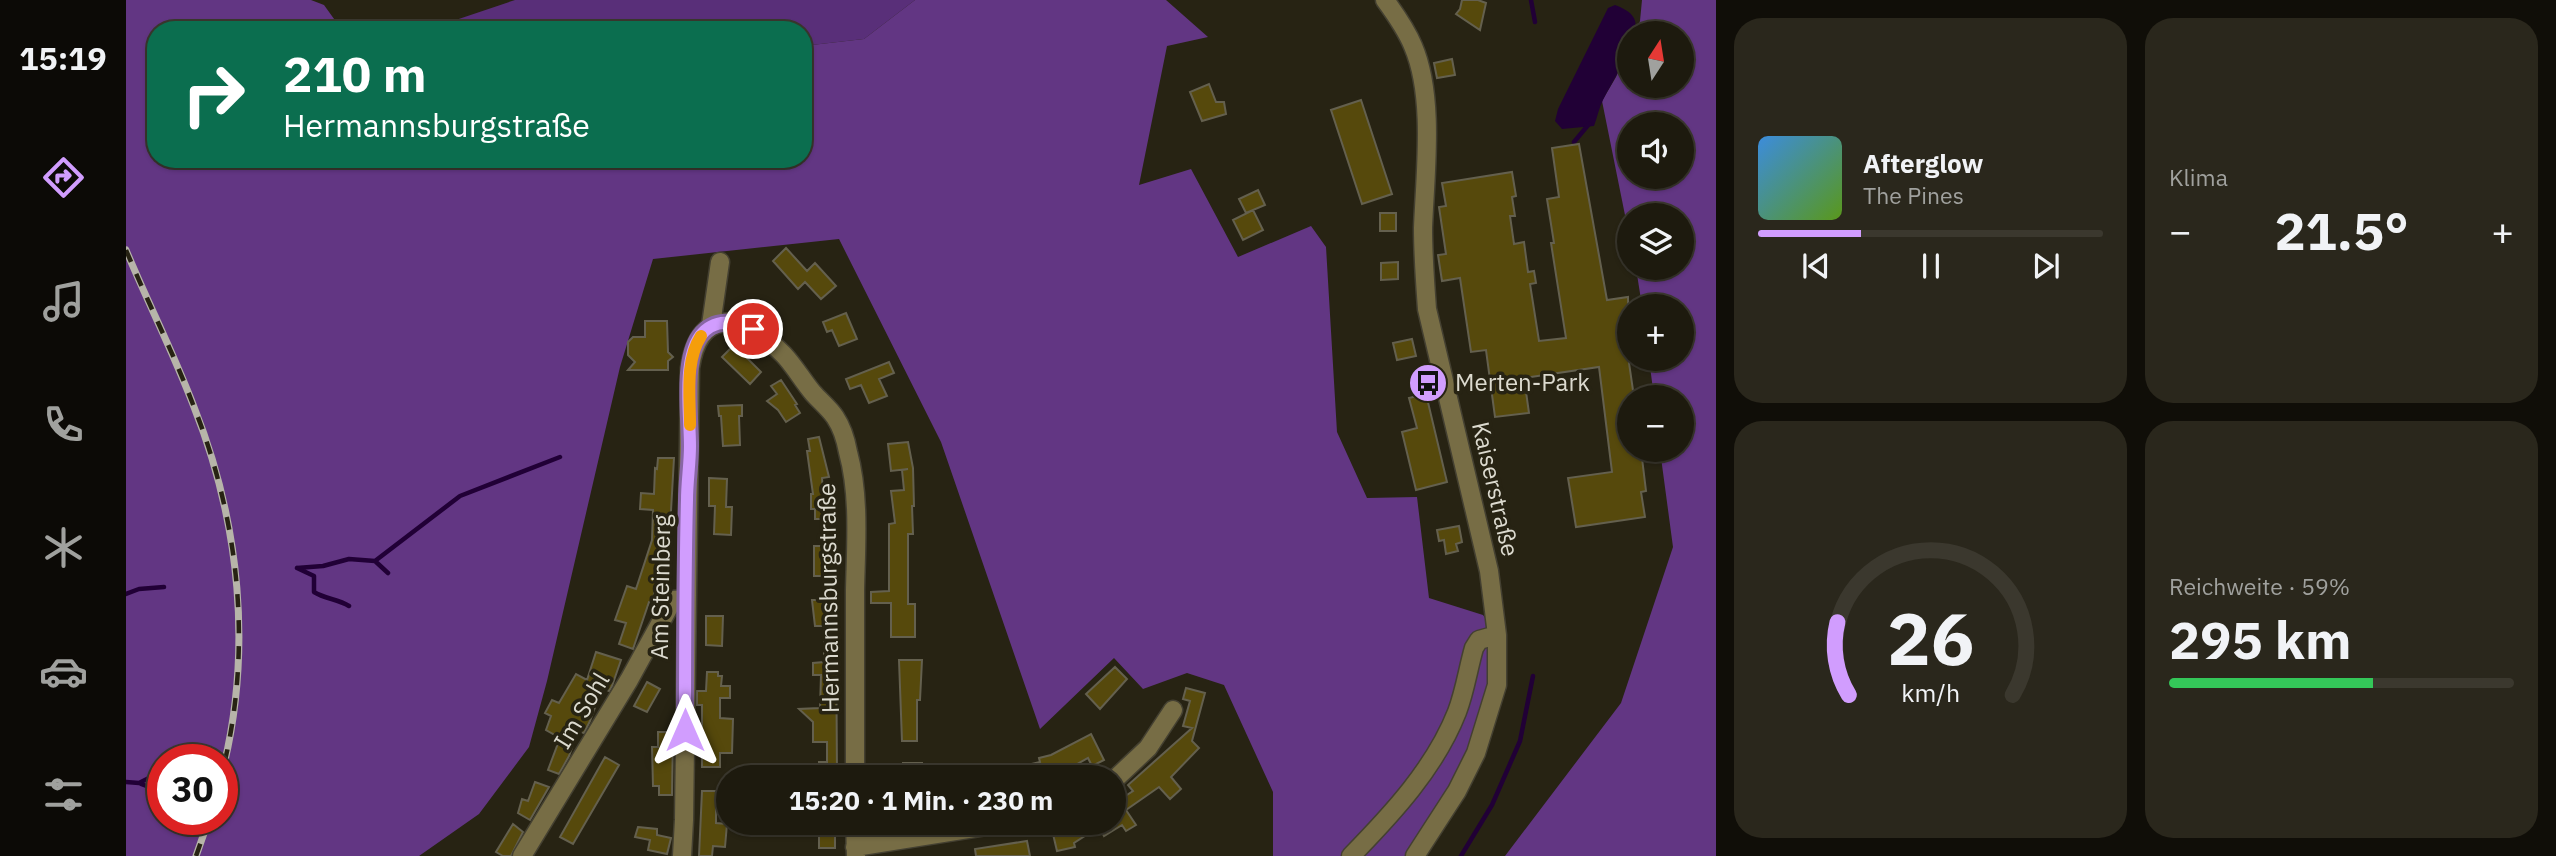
<!DOCTYPE html>
<html lang="de">
<head>
<meta charset="utf-8">
<style>
	body { margin:0; font-family:"IBM Plex Sans",sans-serif; background:#2a271c; color:#f1f3f6; height:100vh; display:flex; flex-direction:column; font-size:26px; white-space:nowrap }
	* { box-sizing:border-box; margin:0 }
	p { font-size:23px; color:#a0a19e }
	.icon { flex:none; width:38px; height:38px; fill:none; stroke:currentColor; stroke-width:2; stroke-linecap:round; stroke-linejoin:round }
	.map { position:relative; flex:1; overflow:hidden }
	.drawer { display:flex; flex-direction:column; gap:18px; padding:18px; background:#100e08; width:840px }
	.drawer>* { flex:none }
	.guide { position:absolute; left:21px; top:21px; width:665px; height:147px; border-radius:28px; box-shadow:0 2px 5px #0004,0 0 0 2px #3b382e; background:#0b6e4f; color:#fff; overflow:hidden }
	.needle { width:46px; rotate:12deg }
	.tools { position:absolute; left:1491px; top:21px; display:grid; gap:14px }
	.tools a { display:grid; place-items:center; width:77px; height:77px; border-radius:50%; background:#1d1a0e; box-shadow:0 2px 5px #0004,0 0 0 2px #3b382e; font-size:35px }
	.speed { position:absolute; left:21px; top:744px; display:flex; gap:14px; font-size:35px; font-weight:700; text-align:center }
	.speed>* { display:grid; place-content:center; width:91px; height:91px; border-radius:50%; background:#1d1a0e; box-shadow:0 2px 5px #0004,0 0 0 2px #3b382e; line-height:1 }
	.speed .limit { border:10px solid #d22; background:#fff; color:#111 }
	.pin { position:absolute; display:grid; place-items:center; width:60px; height:60px; color:#fff; margin:-30px; border:4px solid #fff; border-radius:50%; box-shadow:0 2px 7px #0007 }
	.me { position:absolute; width:77px; margin:-38px; rotate:0deg; stroke-linejoin:round; filter:drop-shadow(0 0 5px #0008) }
	.turn { display:flex; align-items:center; gap:24px; height:147px; padding:0 21px; font-size:32px }
	.turn .icon { width:91px; height:91px; stroke-width:2.5 }
	.turn b { display:block; font-size:49px; line-height:60px }
	.big { font-size:52px; font-weight:700; line-height:1.1 }
	.drawer .card { flex:1; display:flex; flex-direction:column; justify-content:center; gap:10px; min-width:0; padding:0 24px; border-radius:28px; background:#2a271c }
	.drawer .dial { align-items:center; gap:0 }
	.dial svg { height:182px; overflow:visible; fill:none; stroke:#3b382e; stroke-width:7; stroke-linecap:round; text-anchor:middle }
	.dial text { fill:#f1f3f6; stroke:none }
	.song { display:flex; align-items:center; gap:21px }
	.cover { width:84px; height:84px; border-radius:10px; background:linear-gradient(135deg,hsl(210 70% 55%),hsl(90 70% 35%)) }
	.played { height:7px; border-radius:4px; background:linear-gradient(90deg,#d19dfe 30%,#3b382e 30%) }
	.keys { display:flex; justify-content:space-around; direction:ltr }
	.heat { display:flex; justify-content:space-between; align-items:center; font-size:38px; direction:ltr }
	.charge { height:10px; border-radius:5px; background:linear-gradient(90deg,#34c759 59%,#3b382e 0) }
	.drawer .tiles { flex:1; display:grid; gap:18px; grid-template-columns:repeat(2,1fr) }
	.trip { position:absolute; left:590px; top:765px; width:410px; height:70px; border-radius:35px; background:#1d1a0e; box-shadow:0 2px 5px #0004,0 0 0 2px #3b382e; font-weight:700; line-height:70px; text-align:center }
	main { display:flex; flex:1; min-height:0 }
	.dock { display:flex; flex-direction:column; width:126px; justify-content:space-around; align-items:center; background:#0c0a06; color:#a0a19e }
	.dock .icon { width:49px; height:49px }
	.dock .active { color:#d19dfe }
	.dock b { font-size:32px; color:#f1f3f6 }
	.map>svg:first-child { display:block }
	.green { fill:#592f79 }
	.forest { fill:#623683; fill-rule:evenodd }
	.water { fill:#210036 }
	.lines { fill:none; stroke-linecap:round; stroke-linejoin:round }
	.stream { stroke:#210036; stroke-width:4.5 }
	.building { fill:#56490c; stroke:#64604e; stroke-width:2 }
	.minor-casing { stroke:#444031; stroke-width:21 }
	.minor { stroke:#776d45; stroke-width:18 }
	.rail-casing { stroke:#b7b5a9; stroke-width:7 }
	.rail { stroke:#272313; stroke-width:4.5; stroke-dasharray:13; stroke-linecap:butt }
	.route-casing { stroke:#8866a5; stroke-width:18 }
	.route { stroke:#d19dfe; stroke-width:12 }
	.slow { stroke:#f59e0b; stroke-width:12 }
	.labels { text-anchor:middle; stroke-width:7; stroke-linejoin:round; paint-order:stroke }
	.poi-label { font-size:24px; fill:#dcdacf; stroke:#272313; text-anchor:start }
	.street-label { font-size:24px; fill:#dcdacf; stroke:#272313 }
</style>
</head>
<body>
<main>
<nav class="dock">
<b>15:19</b>
<svg class="icon active" aria-label="directions" viewBox="0 0 24 24"><path d="M12 3l9 9-9 9-9-9zM9 14v-3h6M13 9l2 2-2 2"/></svg>
<svg class="icon" aria-label="music" viewBox="0 0 24 24"><path d="M9 18V5l10-2v13"/><circle cx="6" cy="18" r="3"/><circle cx="16" cy="16" r="3"/></svg>
<svg class="icon" aria-label="phone" viewBox="0 0 24 24"><path d="M5 4h4l2 5-3 2q2 4 5 5l2-3 5 2v4C11 20 4 13 5 4z"/></svg>
<svg class="icon" aria-label="climate" viewBox="0 0 24 24"><path d="M12 3v18M4 7l16 10M4 17L20 7"/></svg>
<svg class="icon" aria-label="car" viewBox="0 0 24 24"><path d="M5 17H2v-5l4-1 3-4h7l3 4 3 1v5h-3M9 17h6M6 11h13"/><circle cx="7" cy="17" r="2"/><circle cx="17" cy="17" r="2"/></svg>
<svg class="icon" aria-label="filters" viewBox="0 0 24 24"><path d="M4 7h16M4 17h16"/><circle cx="9" cy="7" r="2"/><circle cx="15" cy="17" r="2"/></svg>
</nav>
<div class="map">
<svg width="1590" height="856" viewBox="0 0 1590 856">
	<rect width="100%" height="100%" fill="#272313"/>
	<!-- green -->
	<path class="green" d="M389,0H789L738,39L677,46V30H300Z"/>
	<!-- forest -->
	<path class="forest" d="M0,0H185L198,5L216,30H30V159H677V46L738,39L789,0H1040L1082,37L1041,46L1013,185L1065,169L1112,257L1185,226L1200,247L1211,432L1241,498L1291,497L1303,598L1357,615L1371,635L1350,753L1289,856H1147V792L1098,685L1061,673L1017,689L988,658L914,729L815,442L713,239L527,259L494,367L421,681L403,747L353,814L293,856H0ZM37,760H96V819H37Z
		M1516,0H1590V856H1379L1495,703L1547,547L1534,450H1556V397H1528L1523,359H1556V306H1516L1510,268H1556V215H1503V235L1476,101L1490,77L1503,47V86H1556V33H1509L1514,21ZM1503,124H1556V177H1503Z"/>
	<!-- water -->
	<path class="water" d="M1489,5C1503,10 1514,18 1508,33H1503C1503,59 1488,78 1477,100C1473,108 1471,118 1468,126L1436,129L1429,121L1432,109L1482,8Z"/>
	<g class="lines">
		<!-- stream -->
		<path class="stream" d="M1405,0L1409,22
			M1448,142L1463,124
			M249,561L262,573
			M171,568L197,566L223,559L249,561L334,496L434,457
			M171,568L188,576V592C199,599 212,599 223,606
			M0,594L13,589L38,587
			M0,782L13,783L23,778L37,782
			M15,784L37,792
			M1335,856L1366,805L1394,741L1407,676"/>
	</g>
	<!-- building -->
	<path class="building" d="M1336,0H1352L1360,3L1354,30L1330,14L1334,9Z
		M1326,59L1329,75L1311,78L1308,63Z
		M1083,84L1090,102H1098L1100,114L1076,121L1064,92Z
		M1235,100L1266,194L1236,204L1205,110Z
		M1453,144L1481,300L1502,297L1503,363L1508,397H1503V450H1515L1520,491L1515,492L1519,517L1450,527L1442,478L1486,472L1473,367L1398,378L1403,413L1369,417L1360,350L1345,352L1334,278L1316,281L1312,255L1320,254L1313,207L1320,206L1316,183L1386,172L1390,196L1386,197L1389,216H1384L1388,244L1398,242L1402,272L1408,271L1410,283L1404,284L1413,341L1440,338L1425,243H1428L1421,199L1433,197L1426,148Z
		M1132,190L1139,205L1120,213L1113,199Z
		M1127,210L1137,230L1117,240L1107,220Z
		M1254,213H1270V231H1254Z
		M660,248L681,271L689,263L710,286L695,299L679,282L672,289L647,261Z
		M1272,262V279L1255,280V263Z
		M720,313L731,339L713,346L706,330L701,332L697,322Z
		M519,321H541L542,352L547,357L542,361V370H502L509,362L502,355V342L507,337H519Z
		M1286,339L1290,356L1271,360L1267,343Z
		M608,345L635,372L624,384L596,357Z
		M763,362L768,373L753,379L761,396L743,403L735,385L724,389L720,379Z
		M655,380L671,404L669,405L674,413L660,422L652,410L641,401L651,394L645,386Z
		M1300,394L1321,482L1290,490L1276,432L1291,428L1283,398Z
		M616,405V416H613L614,445L597,446L595,416H593L592,406Z
		M693,437L703,477L696,478L697,494H707L708,530H711L709,576H688V546H698V519H689V509H685V494H687L681,451H684L682,439Z
		M782,442L787,468L788,506H786L787,534H782V604H789V637H765V603H745V592L763,591V524L769,523L765,491L778,490L776,470L782,469L765,471L762,444Z
		M532,458H548L543,546H541L526,602H523L507,649L493,644L500,623L489,620L501,586L510,589L526,540L527,510L514,509L515,493L528,494L529,468L531,469Z
		M583,478L601,479L600,507H606L605,535L588,534L589,506H583Z
		M1333,526L1336,542L1330,544L1332,551L1320,554L1318,540L1313,541L1311,530Z
		M686,600H706L707,618H710L711,777H693V762H701V742H687V722L673,709L694,708L695,675H687V663L698,662V626H689Z
		M580,616H597L596,646L580,645Z
		M470,652L495,660L486,686L483,691L476,688L464,721L458,733L452,731L443,756L433,774L422,770L434,738L420,730L425,716L419,713L426,700L433,703L450,674L461,680Z
		M773,660H796L794,700H791V741H776Z
		M989,667L1001,679L974,709L960,694Z
		M581,672H592V676H596L595,686H604V698H594V718L607,719L606,753H594V767H576V705H571V691H580Z
		M521,682L534,689L521,712L508,706Z
		M1060,688L1079,693L1066,741L1073,748L1045,777L1055,789L1044,799L1033,787L1000,810L1010,825L1000,831L996,825L978,836L973,827L948,843L949,847L931,851L927,834L948,829L958,822H987V804L1007,791L1002,785L1066,728L1057,726L1064,701L1057,699Z
		M532,732H547L546,795H533V786H527L526,747H532Z
		M965,734L978,760L966,766L962,758L928,777H867V773L914,762L913,758L925,755Z
		M479,757L493,765L447,844L434,837Z
		M777,763H796V777H777Z
		M409,782L423,787L404,820L392,813L396,799L402,801Z
		M576,791H590V823L601,824L599,847L587,846L586,856H573Z
		M676,822H709V848H693V835H676Z
		M387,824L397,832L385,856H377L370,852Z
		M512,827L531,829V835L545,838L541,854L522,850L524,840L509,837Z
		M901,841L904,856H850L849,849Z"/>
	<g class="lines">
		<defs>
			<path id="minor" d="M1259,0C1270,15 1280,29 1287,46C1309,97 1299,174 1297,228C1297,256 1299,282 1301,309L1363,571L1371,635V685L1350,753L1331,791L1289,856
				M585,325L594,262
				M987,781L1022,748L1047,710
				M729,822L730,856
				M729,847L886,822
				M396,856L503,680L547,600L560,599
				M556,856L558,820L564,368C574,301 622,318 658,355C669,367 677,381 687,393C694,401 703,408 709,417C715,426 720,441 722,452C734,496 730,545 729,590C729,652 729,715 729,777
				M1225,856C1266,814 1309,768 1331,712C1339,691 1342,669 1348,648L1353,640L1371,635"/>
		</defs>
		<!-- minor casing -->
		<use href="#minor" class="minor-casing"/>
		<!-- minor -->
		<use href="#minor" class="minor"/>
		<defs>
			<path id="rail" d="M0,250C22,303 48,354 68,407C114,523 127,651 96,773
				M70,856L83,819"/>
		</defs>
		<!-- rail casing -->
		<use href="#rail" class="rail-casing"/>
		<!-- rail -->
		<use href="#rail" class="rail"/>
	</g>
	<g class="lines">
		<defs>
			<path id="route" d="M559,730C559,654 559,577 561,500C561,482 564,464 564,446C564,416 556,361 574,336C589,317 608,322 627,329"/>
		</defs>
		<!-- route casing -->
		<use href="#route" class="route-casing"/>
		<!-- route -->
		<use href="#route" class="route"/>
		<!-- slow -->
		<path class="slow" d="M564,425C564,395 559,361 575,336"/>
	</g>
	<!-- icons -->
	<defs>
		<symbol id="bus-disc" viewBox="-11 -11 22 22"><circle r="9.5" fill="#d19dfe" stroke="#272313"/><path d="M-5-6H5V4H4V6H2V4H-2V6H-4V4H-5ZM-3.5-4V0h7V-4ZM-3.5 1.2v1.5H-2V1.2ZM2 1.2v1.5H3.5V1.2Z" fill="#111"/></symbol>
	</defs>
	<g fill-rule="evenodd">
		<use href="#bus-disc" x="1280" y="361" width="44" height="44"/>
	</g>
	<g class="labels">
		<!-- poi labels -->
		<g class="poi-label">
			<text x="1329" y="391">Merten-Park</text>
		</g>
		<!-- street labels -->
		<g class="street-label">
			<text transform="translate(1369 489) rotate(77)" y="8">Kaiserstraße</text>
			<text transform="translate(535 587) rotate(-89)" y="8">Am Steinberg</text>
			<text transform="translate(703 598) rotate(-91)" y="8">Hermannsburgstraße</text>
			<text transform="translate(456 711) rotate(-59)" y="8">Im Sohl</text>
		</g>
	</g>
</svg>
<div class="tools">
<a><svg class="needle" viewBox="-14 -14 28 28"><path d="M0-13l5 13h-10z" fill="#e53935"/><path d="M0 13l5-13h-10z" fill="#a0a19e"/></svg></a>
<a><svg class="icon" aria-label="sound" viewBox="0 0 24 24"><path d="M4 9h4l5-4v14l-5-4H4zM17 9q2 3 0 6"/></svg></a>
<a><svg class="icon" aria-label="layers" viewBox="0 0 24 24"><path d="M12 4l9 5-9 5-9-5zM3 14l9 5 9-5"/></svg></a>
<a>+</a>
<a>−</a>
</div>
<div class="speed"><div class="limit">30</div></div>
<div class="pin" style="left:627px;top:329px;background:#d93025"><svg class="icon" aria-label="arrive" viewBox="0 0 24 24"><path d="M6 21V4h12l-3 4 3 4H6"/></svg></div>
<svg class="me" style="left:559px;top:730px" viewBox="-20 -20 40 40"><path d="M0-17L14 15 0 8-14 15z" fill="#d19dfe" stroke="#fff" stroke-width="4"/></svg>
<div class="trip">15:20 · 1 Min. · 230 m</div>
<div class="guide">
<div class="turn"><svg class="icon" aria-label="right" viewBox="0 0 24 24"><path d="M7 20v-9h11M14 6l5 5-5 5"/></svg><div><b>210 m</b>Hermannsburgstraße</div></div>
</div>
</div>
<section class="drawer">
<div class="tiles">
<div class="card">
<div class="song"><i class="cover"></i><div><b>Afterglow</b><p>The Pines</p></div></div>
<div class="played"></div>
<div class="keys"><svg class="icon" aria-label="previous" viewBox="0 0 24 24"><path d="M18 5L8 12l10 7zM5 5v14"/></svg><svg class="icon" aria-label="pause" viewBox="0 0 24 24"><path d="M8 5v14M16 5v14"/></svg><svg class="icon" aria-label="next" viewBox="0 0 24 24"><path d="M6 5l10 7-10 7zM19 5v14"/></svg></div>
</div>
<div class="card"><p>Klima</p>
<div class="heat"><a>−</a><b class="big">21.5°</b><a>+</a></div>
</div>
<div class="card dial"><svg viewBox="0 0 100 80">
<path d="M14 69A42 42 0 1 1 86 69"/>
<path d="M14 69A42 42 0 0 1 9 37" stroke="#d19dfe"/>
<text x="50" y="56" font-size="32" font-weight="700">26</text>
<text x="50" y="72" font-size="11">km/h</text>
</svg></div>
<div class="card"><p>Reichweite · 59%</p><b class="big">295 km</b><div class="charge"></div></div>
</div>
</section>
</main>
</body>
</html>
